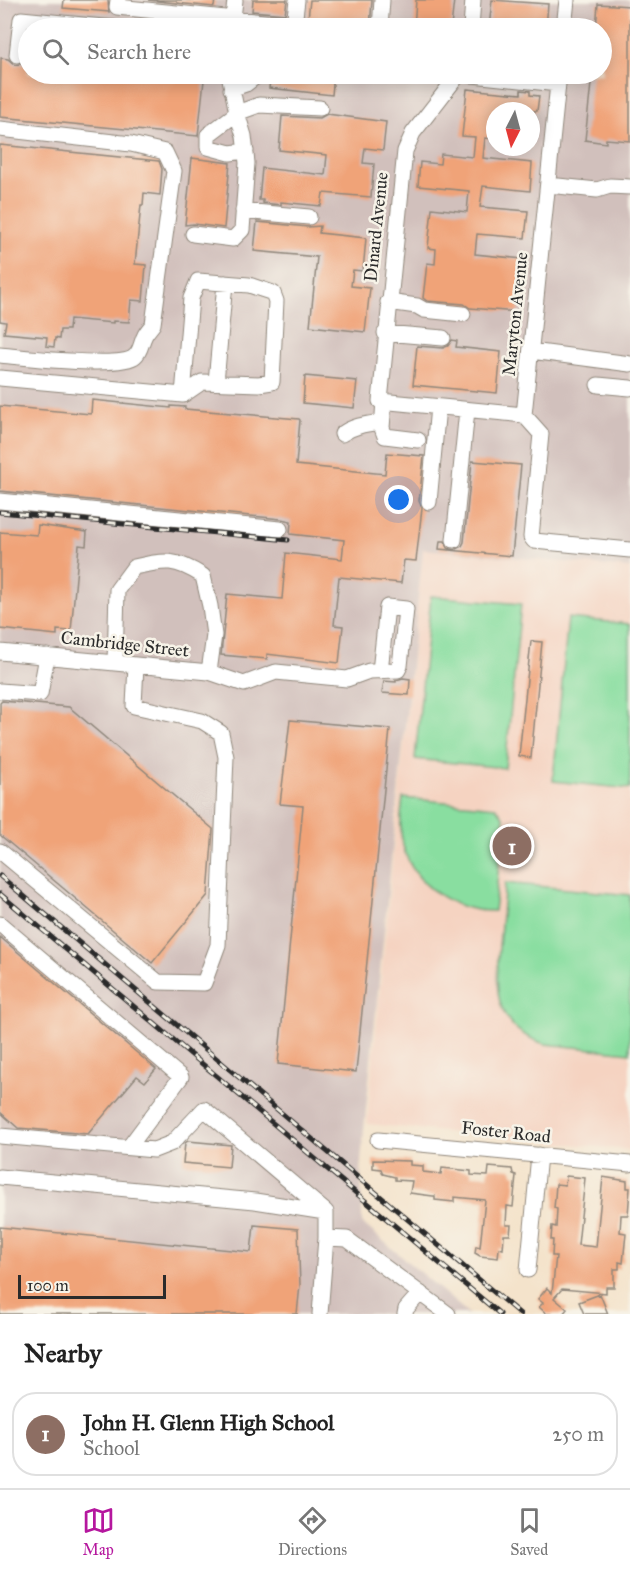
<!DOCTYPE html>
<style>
:root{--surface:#fff;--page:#f2f2f2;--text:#222;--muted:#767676;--line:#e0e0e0;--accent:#b5179e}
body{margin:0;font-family:"IM FELL Great Primer",serif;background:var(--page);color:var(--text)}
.compass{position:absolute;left:486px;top:102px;width:54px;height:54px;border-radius:50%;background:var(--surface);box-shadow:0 3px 15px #0003;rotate:186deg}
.scale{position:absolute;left:18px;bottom:15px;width:148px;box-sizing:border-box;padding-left:6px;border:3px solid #2b2b2b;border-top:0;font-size:16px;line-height:21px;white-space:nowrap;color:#2b2b2b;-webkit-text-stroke:4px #f7f3e8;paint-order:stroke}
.you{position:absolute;left:399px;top:500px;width:21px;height:21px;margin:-15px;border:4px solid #fff;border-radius:50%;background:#1a73e8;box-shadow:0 0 0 9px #1a73e833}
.badge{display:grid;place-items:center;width:39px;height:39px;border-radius:50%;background:var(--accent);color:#fff;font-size:20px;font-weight:700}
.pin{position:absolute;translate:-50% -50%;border:3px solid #fff;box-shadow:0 2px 6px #0006}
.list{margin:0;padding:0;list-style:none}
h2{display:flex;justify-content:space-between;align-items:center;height:78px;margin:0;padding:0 24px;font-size:26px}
h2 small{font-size:20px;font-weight:400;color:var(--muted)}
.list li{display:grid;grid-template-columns:39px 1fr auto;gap:18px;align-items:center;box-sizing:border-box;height:84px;margin:0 12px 12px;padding:0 12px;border:2px solid var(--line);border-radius:24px}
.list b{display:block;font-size:22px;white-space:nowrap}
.list p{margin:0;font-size:20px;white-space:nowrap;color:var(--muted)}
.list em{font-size:20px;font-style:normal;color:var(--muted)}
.icon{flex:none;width:33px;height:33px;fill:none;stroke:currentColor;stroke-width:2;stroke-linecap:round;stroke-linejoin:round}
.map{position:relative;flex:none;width:630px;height:1314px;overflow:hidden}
.search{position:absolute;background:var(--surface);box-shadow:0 3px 15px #0003;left:18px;right:18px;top:18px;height:66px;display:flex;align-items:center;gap:15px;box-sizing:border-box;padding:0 21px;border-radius:33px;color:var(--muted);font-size:22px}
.sheet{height:174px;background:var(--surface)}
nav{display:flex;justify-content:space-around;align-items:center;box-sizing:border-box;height:84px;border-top:2px solid var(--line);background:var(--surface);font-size:16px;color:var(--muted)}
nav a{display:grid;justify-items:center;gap:3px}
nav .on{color:var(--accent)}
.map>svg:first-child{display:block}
.built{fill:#f5d3c1}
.industrial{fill:#d1c0bc;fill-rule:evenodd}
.green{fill:#89dea0;stroke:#5a8466;stroke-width:1.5}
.building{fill:#f0a378}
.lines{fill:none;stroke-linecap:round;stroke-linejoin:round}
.minor-casing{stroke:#90877b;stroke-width:17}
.minor{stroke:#fff;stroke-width:15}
.rail-casing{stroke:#2b2b2b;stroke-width:5}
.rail{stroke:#f7f3e8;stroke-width:3;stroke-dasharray:9;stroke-linecap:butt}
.labels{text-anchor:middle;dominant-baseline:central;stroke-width:5;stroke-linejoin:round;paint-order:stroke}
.street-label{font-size:18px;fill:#2b2b2b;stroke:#f7f3e8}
</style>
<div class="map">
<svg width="630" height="1314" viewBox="0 0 630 1314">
<rect width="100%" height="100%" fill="#f7f3e8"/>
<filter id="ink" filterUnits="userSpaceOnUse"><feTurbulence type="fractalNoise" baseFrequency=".0167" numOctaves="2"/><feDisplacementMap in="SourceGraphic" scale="12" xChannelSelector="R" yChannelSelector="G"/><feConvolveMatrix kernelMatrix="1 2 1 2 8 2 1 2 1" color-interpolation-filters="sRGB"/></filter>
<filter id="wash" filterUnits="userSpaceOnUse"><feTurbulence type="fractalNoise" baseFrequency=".008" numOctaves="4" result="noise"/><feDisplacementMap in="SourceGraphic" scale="24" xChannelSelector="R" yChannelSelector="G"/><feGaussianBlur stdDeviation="1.35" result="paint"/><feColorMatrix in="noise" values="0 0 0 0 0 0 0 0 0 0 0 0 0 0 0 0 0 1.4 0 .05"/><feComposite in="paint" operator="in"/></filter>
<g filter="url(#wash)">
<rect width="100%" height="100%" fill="#f4e3cb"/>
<path class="built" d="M423,548L630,568V1150L367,1124Z"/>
<path class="industrial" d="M0,0H630V568L423,549L364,1129L361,1161L362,1223L469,1314H0ZM28,28H602V74H28ZM495,111H531V147H495Z"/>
<path class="green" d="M431,596L521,604L505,768L415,759Z
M568,618L630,624V789L553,781Z
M403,798L496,807L504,818L494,911C455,912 412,885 403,845C399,829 401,814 403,798Z
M505,883L630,895V1053L545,1044C494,1028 495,993 499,947C501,926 503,904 505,883Z"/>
<g id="blocks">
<path class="building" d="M64,0H108L109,12L63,8Z
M148,0H215L214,7Z
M253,0H287L285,14L252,11Z
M310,0H372L370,28H307Z
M416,0H454L451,27L414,28Z
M492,0L548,4L546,28H489Z
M598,4L630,6V141L606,139V143L585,140L592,74H602V28H596Z
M1,58L8,59L15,65L28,63V74H140L201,77V79L204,80L198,136L0,117Z
M271,74H334L332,95L269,88Z
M376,74H404L403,82L376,79Z
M467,89L521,94V90L530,91V95L539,96L537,111H495V139L485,138L483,158L532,163L530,191L483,186L480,207L528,211L525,238L477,234L475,254L523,259L518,312L470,308L464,304L427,301L423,298L427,263L435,264L436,249L428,248L432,208L467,212L469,191L418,186L420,162L440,164L441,154L473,157L475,137L462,136Z
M327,114L386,122L383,150L365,148L363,163L374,164L371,197L323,193L321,206L281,202V205L263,203V200H259L262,168L325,175L327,155L279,150L282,116L320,118Z
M0,145L159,161L162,169L160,195L144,193L143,205H141L135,264L146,265L143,301L131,300L129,322L113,321V323L70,319L69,330H60L59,339L55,338L54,347L46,346L47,337L4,333L6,322L0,321Z
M192,158L230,163L224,228L194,224L185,225Z
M257,222L308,227L320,226L319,233L366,238L363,271L353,270L351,286L370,288L365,332L310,326L317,257L254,251Z
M452,340L457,341L456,347L501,352L497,393L413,385L417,346L443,348L448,346Z
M305,376L357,381L354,408L303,403Z
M92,400L171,408V406L185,407V409L299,419L300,420L296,465L385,474L387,453L424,456L419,501L422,508L416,561L404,560L401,583L339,577L334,625L343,626L339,663L267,654V659L221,655L227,594L282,599L286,553L342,559L344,540L290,534L291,521L281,519L0,491V406L91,414Z
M472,461L521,465L512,556L439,549L440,541H445L448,548L454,550L462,546L464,542Z
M38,525L87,532L86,546L79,545L71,631L57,630V635L0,629V532L37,535Z
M531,641L542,642L531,758L519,756Z
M403,678L410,679L409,695L382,693L384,681L396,682V680Z
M2,701L69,707L213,829L208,895L152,963L0,835V703Z
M290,720L390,729L356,1072L278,1064L303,806L280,804Z
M0,937L156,1069L145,1082L137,1076L88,1134L18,1128L0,1112Z
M188,1141L231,1145L229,1167L183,1163L185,1143Z
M373,1160L410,1161V1165L423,1166V1172L441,1174L442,1168L471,1171V1175L488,1176L489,1167L512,1169L513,1174L516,1175L513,1207L507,1206L506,1225H511L510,1235H504L503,1249L499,1248L498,1258L480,1256L475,1253L476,1246L480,1247L485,1200L454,1197V1202L435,1200V1196H433L410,1193L412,1181L395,1180V1177L383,1174L381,1169L373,1168Z
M566,1176L585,1178L578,1245L596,1247L603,1177L627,1181V1188H630L628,1215H621L620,1232L626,1233L623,1263L619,1262V1269H614V1287H606V1293L562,1289L554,1298L567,1309L563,1314H547L539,1307L543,1303L538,1299L547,1288L552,1293L556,1256H552L553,1240H551L552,1226L556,1227L557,1209L554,1208L555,1198L556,1184L565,1185Z
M254,1225L298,1229L300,1285L297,1314H0V1227L251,1252Z
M600,1294L608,1314H584L579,1302Z"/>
</g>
</g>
<g filter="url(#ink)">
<use href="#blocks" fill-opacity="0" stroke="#90877b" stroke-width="1.5"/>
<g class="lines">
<defs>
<path id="minor" d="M118,0L117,7L294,25L297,0
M232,28L235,0
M380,28L382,0
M471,28L473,0
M564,28L567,0
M17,55L21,19L114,28
M459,74L413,133L405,151L380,401L524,415L559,74
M463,74L558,84
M231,89L246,84L255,77V74
M0,129L131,144L165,152L174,171L153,324C151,327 147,331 145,335C141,342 141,351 135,356C122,369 23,357 0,355
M246,151L230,153L208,147V135L237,113L259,105L320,108
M548,185L597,190L610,186L630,187
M243,211L309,217
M193,234L233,239L242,230L247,163L244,136L237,113L229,74
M388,302L417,306L424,310L463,314
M385,333L443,338
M531,351L630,364
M0,378L183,395L202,382L259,384L272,382L276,301L273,293L249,285L198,281L191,298L183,395
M216,382L225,283
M598,385L630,388
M384,401L382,428L385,436L418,440
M524,415L541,434L531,537L534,541L630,550
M342,434C354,425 368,424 382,422
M0,501L280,529
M429,502L438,407
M454,540L467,410
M0,652L209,672L244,684L276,672L347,679L369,671L398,670L400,666L406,609L387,607L380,671
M115,663L117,590L134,567C166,560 175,558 203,576L210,606L214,635L209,672
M0,691L40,694L47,656
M0,851L158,982L204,983L218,945L226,757L221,733L202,721L134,706L136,665
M0,924L181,1077L129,1147
M0,1136L154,1150L172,1143L204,1109L326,1212V1238
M378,1140L630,1164
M0,1177L255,1201L325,1212
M528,1270L539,1155
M320,1314L326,1238L347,1239L448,1314
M405,1314L406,1309L420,1293"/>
</defs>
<use href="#minor" class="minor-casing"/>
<use href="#minor" class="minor"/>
<defs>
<path id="rail" d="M0,512L288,540
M0,876L520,1314
M0,894L500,1314"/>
</defs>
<use href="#rail" class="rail-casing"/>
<use href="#rail" class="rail"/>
</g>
</g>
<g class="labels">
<g class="street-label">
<text transform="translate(376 227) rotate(-84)">Dinard Avenue</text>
<text transform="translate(515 314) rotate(-84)">Maryton Avenue</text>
<text transform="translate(125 644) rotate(6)">Cambridge Street</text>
<text transform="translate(506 1132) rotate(6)">Foster Road</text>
</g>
</g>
</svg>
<svg class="compass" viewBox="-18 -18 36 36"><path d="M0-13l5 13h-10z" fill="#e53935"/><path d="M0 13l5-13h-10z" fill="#767676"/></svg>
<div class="scale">100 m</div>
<div class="you"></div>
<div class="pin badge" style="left:512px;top:846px;background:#8d6e63">1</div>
<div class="search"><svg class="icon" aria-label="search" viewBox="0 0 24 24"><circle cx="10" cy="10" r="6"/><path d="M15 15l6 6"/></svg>Search here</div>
</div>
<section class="sheet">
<h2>Nearby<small></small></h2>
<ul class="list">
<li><span class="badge" style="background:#8d6e63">1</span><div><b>John H. Glenn High School</b><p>School</p></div><em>250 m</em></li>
</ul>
</section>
<nav>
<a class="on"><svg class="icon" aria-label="map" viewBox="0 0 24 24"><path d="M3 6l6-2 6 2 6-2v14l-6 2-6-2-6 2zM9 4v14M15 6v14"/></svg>Map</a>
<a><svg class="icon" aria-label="directions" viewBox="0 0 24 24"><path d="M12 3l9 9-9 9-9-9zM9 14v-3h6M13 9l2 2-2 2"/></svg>Directions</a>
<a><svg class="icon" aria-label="saved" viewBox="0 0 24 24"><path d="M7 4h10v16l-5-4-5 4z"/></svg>Saved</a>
</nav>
